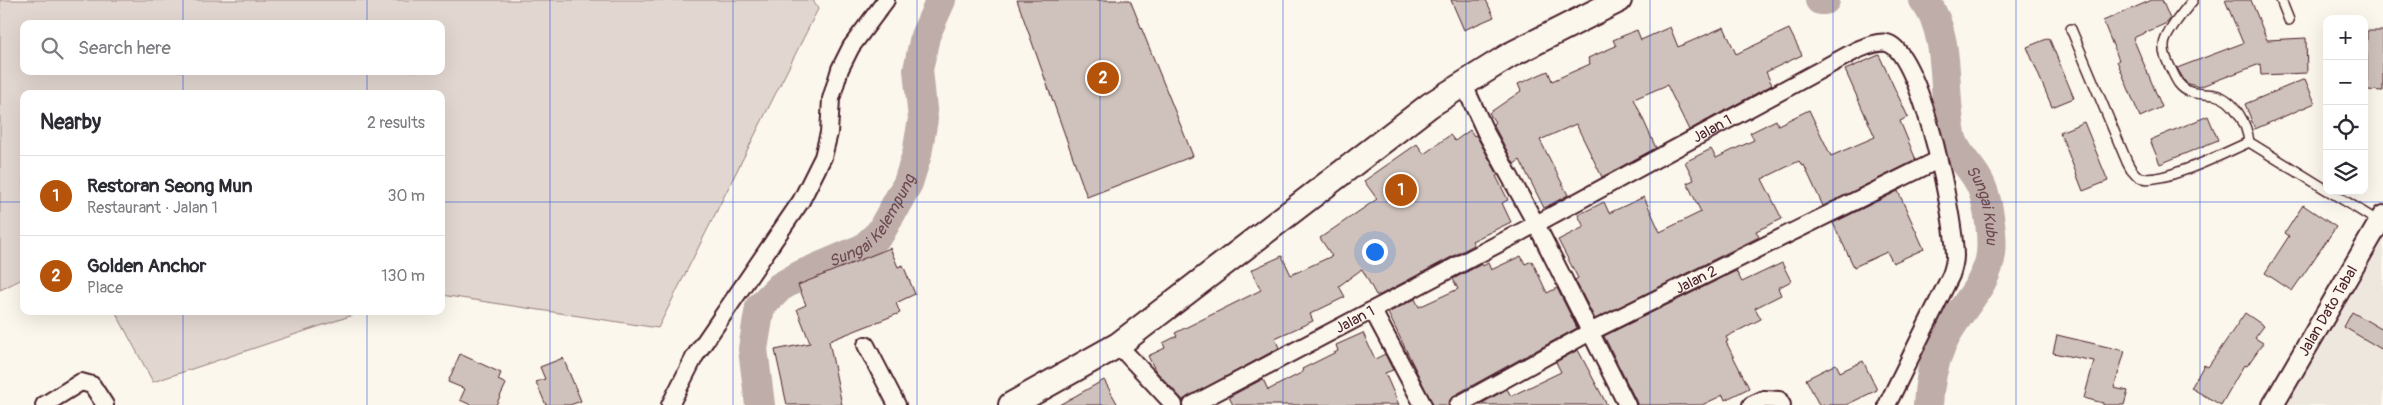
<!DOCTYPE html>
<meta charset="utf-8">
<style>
:root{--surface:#fff;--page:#f7f7f7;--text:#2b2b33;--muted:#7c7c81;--line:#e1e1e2;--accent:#b45309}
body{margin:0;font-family:Pangolin,sans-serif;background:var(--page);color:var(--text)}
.controls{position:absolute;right:15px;top:15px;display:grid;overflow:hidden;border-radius:10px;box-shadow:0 5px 20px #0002}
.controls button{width:45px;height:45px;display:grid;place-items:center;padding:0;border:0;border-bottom:1px solid var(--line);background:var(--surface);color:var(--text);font:25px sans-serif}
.you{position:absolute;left:1374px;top:251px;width:18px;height:18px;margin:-12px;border:4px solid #fff;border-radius:50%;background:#1a73e8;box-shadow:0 0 0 8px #1a73e833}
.badge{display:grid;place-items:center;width:32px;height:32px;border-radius:50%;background:var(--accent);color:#fff;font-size:16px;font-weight:700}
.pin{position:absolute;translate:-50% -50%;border:2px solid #fff;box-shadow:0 1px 5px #0006}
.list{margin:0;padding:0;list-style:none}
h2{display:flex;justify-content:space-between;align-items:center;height:65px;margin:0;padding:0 20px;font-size:21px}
h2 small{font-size:16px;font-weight:400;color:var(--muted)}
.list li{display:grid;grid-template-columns:32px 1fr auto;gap:15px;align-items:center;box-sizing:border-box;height:80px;padding:0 20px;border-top:1px solid var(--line)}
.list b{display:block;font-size:19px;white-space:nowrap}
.list p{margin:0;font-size:16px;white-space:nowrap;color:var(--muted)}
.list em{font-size:16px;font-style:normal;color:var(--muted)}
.icon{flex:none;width:28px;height:28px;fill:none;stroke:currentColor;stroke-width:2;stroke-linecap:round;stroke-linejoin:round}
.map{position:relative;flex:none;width:2383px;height:405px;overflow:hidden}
.search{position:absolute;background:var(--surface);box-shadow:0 5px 20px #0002;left:20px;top:20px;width:425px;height:55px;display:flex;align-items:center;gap:12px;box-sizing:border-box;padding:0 18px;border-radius:10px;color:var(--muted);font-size:19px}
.panel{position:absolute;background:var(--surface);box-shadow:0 5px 20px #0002;left:20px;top:90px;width:425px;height:225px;border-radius:10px}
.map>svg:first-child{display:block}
.built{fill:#eee7de}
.green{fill:#e2d7d0;stroke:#967b7e;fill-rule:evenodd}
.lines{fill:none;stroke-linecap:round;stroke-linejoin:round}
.river{stroke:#bfadaa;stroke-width:30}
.building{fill:#cfc2bc;stroke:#4a1f2b}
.service-casing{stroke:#4a1f2b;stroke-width:12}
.minor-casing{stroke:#4a1f2b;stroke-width:20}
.tertiary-casing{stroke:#4a1f2b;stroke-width:24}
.secondary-casing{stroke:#4a1f2b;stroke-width:28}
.service{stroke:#fbf7ec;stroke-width:9}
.minor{stroke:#fbf7ec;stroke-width:16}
.tertiary{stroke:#fbf7ec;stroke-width:20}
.secondary{stroke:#fbf7ec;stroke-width:24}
.grid{fill:none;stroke:#1d4ed8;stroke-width:1;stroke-opacity:0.55}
.labels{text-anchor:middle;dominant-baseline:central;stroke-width:5;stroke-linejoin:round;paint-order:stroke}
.street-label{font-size:15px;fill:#4a1f2b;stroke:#fbf7ec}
.water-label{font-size:16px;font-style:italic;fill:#6d4a51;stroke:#fbf7ec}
</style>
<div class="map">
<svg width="2383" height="405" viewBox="0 0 2383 405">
<rect width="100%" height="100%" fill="#fbf7ec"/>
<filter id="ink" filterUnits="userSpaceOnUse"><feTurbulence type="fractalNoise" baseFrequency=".02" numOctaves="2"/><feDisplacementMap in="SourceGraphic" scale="10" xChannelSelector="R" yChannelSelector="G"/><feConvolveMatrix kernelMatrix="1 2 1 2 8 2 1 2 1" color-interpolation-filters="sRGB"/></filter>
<g filter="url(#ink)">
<path class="built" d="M2383,238V405H2285Z"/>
<path class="green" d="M0,0H813L818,9L658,328L441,295V94H24V278L0,290ZM24,24H441V71H24Z
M115,311H365L153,382Z"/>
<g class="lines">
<g class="river">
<path d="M1820,0H1825"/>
<path id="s1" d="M1924,0C1953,36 1941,96 1952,139C1957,156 1970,165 1978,180C1988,196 1993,235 1991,254C1987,287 1955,313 1942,343C1933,363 1929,383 1928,405"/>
<path id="s2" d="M760,405L753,349L760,307L780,287L801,275L864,248L880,233L908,183L917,154L923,119L918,70L925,36L941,0"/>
</g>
</g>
<path class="building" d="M1017,0H1130L1193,156L1087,197Z
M1451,0H1486L1494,17L1464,30Z
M2152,0H2162L2170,19L2167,23L2133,38L2162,107L2140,117L2117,61L2119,60L2103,21Z
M2225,0H2251L2267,40L2306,38L2307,73L2261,75L2260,64L2199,87L2186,83L2177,68L2243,43Z
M1670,27L1678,47L1724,27L1736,54L1789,29L1802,55L1766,72L1772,85L1689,130L1667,85L1634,99L1656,148L1602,177L1576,124L1540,140L1568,195L1544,208L1520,160L1514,164L1495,128L1493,124L1495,122L1489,113L1521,91L1518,84L1548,71L1552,81L1590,64L1588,58L1616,46L1613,40L1637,30L1641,40Z
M2367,31H2383V91L2367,90V54H2364V40H2367Z
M2049,38L2074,98L2052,107L2027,47Z
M1879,55L1908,117L1900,121L1916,160L1823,206L1804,165L1802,166L1799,161L1762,179L1782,219L1756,231L1759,237L1595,319L1575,280L1578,278L1558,240L1584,227L1578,215L1604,202L1609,213L1644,197L1660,232L1701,212L1687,183L1694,180L1685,162L1711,149L1716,158L1754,140L1750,133L1776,120L1778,125L1809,110L1831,156L1875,137L1845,70Z
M2305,79L2315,103L2255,129L2245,104Z
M2208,116L2218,140L2160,164L2150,140Z
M2084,122L2108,181L2083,191L2060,132Z
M1470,130L1474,136L1476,135L1498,175L1496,176L1508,200L1502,203L1511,222L1472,241L1474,245L1380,295H1376L1362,269L1339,286L1345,297L1310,314L1313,321L1275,338L1279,348L1183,400L1155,370L1148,356L1165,348L1163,343L1177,336L1175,333L1261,290L1251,270L1282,256L1291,275L1332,256L1320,238L1377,199L1364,181L1417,144L1424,154L1450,135L1455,141Z
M1898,191L1924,249L1893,263L1887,252L1854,267L1833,223Z
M2303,205L2336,227L2292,291L2265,273L2289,236L2285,233Z
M890,248L898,267L903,265L915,294L896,303L900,313L829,341L842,405H787L775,350L810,343L797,309L806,305L798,285Z
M1521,256L1525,264L1532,261L1547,293L1557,288L1577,328L1453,396L1448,405H1433L1388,313L1415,299L1419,307L1458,289L1453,279L1482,264L1483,266L1488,263L1491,270Z
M1782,263L1791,281L1778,288L1781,295L1755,308L1761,319L1726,337L1728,341L1726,342L1749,388L1725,400L1723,395L1702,405H1638L1604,336L1736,271L1742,282Z
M2352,312L2383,330V350L2344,327Z
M2245,313L2264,326L2255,338L2263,343L2247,366L2244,365L2221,405L2191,388L2204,365L2208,367Z
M1363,333L1375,359L1385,354L1393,370L1385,373L1399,405H1233L1229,397L1263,379L1268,390L1303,372L1302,369L1338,351L1336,345Z
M2057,335L2125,351L2114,388L2128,391L2124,405H2103V403L2084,398L2094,361L2053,353Z
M1578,350L1607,405H1479L1507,389L1511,396L1561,372L1556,362Z
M460,354L501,373L498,380L506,384L496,405H471L460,400L465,389L448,382Z
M563,358L581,401L570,405H546L536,382L545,379L540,367Z
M1863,361L1877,390L1846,405H1819L1806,379L1836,364L1840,372Z
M1104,380L1118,405H1059Z"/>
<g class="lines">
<defs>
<path id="service" d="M2193,0C2185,10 2165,33 2164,45C2163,54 2168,63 2172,71C2176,79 2179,87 2188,91C2196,95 2206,93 2215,95C2234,99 2247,124 2249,142L2327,190
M2281,0L2289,20
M2071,29L2127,162C2130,168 2133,174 2139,177C2158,187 2229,151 2249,142
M2329,191L2379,222"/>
<g id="minor">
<path d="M1464,85L1486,133L1536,224L1627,405"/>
<path d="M1373,311L1423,405"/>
<path d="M866,345L897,405"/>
<path d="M1118,345L1174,405"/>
<path d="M44,405L81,382L92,385L105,405"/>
<path d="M670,405L695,356L801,201L823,157L829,133L831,99L840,69L851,47L886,0"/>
<path id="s3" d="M1192,405L1536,224L1857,50C1868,46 1883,38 1893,46C1924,70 1954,216 1955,256C1955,262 1953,269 1951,275L1887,405"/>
<path id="s4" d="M1458,405L1590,332L1938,160"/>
<path d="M1751,405L1764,399L1779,400L1782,405"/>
</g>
<g id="tertiary">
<path id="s5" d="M2273,405L2383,216"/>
</g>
<path id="secondary" d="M1011,405L1118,345L1430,105L1510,55L1619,0"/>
</defs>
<use href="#service" class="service-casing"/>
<use href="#minor" class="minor-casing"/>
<use href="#tertiary" class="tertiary-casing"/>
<use href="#secondary" class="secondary-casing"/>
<use href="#service" class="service"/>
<use href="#minor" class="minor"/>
<use href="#tertiary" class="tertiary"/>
<use href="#secondary" class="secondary"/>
</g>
</g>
<path class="grid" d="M183,0V24M367,0V24M550,0V405M733,0V405M917,0V405M1100,0V405M1283,0V405M1466,0V405M1650,0V405M1833,0V405M2016,0V405M2200,0V405M183,71V94M367,71V94M0,202H24M441,202H2383M183,311V405M367,311V405"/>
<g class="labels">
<g class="street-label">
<text stroke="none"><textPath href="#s3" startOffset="589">Jalan 1</textPath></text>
<text stroke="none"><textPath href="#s4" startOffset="269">Jalan 2</textPath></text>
<text stroke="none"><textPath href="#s5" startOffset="109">Jalan Dato Tabal</textPath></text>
<text stroke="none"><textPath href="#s3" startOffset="184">Jalan 1</textPath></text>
</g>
<g class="water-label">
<text stroke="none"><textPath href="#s1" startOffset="218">Sungai Kubu</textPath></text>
<text stroke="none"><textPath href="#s2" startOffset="245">Sungai Kelempung</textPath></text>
</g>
</g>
</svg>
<div class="controls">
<button>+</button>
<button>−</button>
<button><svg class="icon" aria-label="locate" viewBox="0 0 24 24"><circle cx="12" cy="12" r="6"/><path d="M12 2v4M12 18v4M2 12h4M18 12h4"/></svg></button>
<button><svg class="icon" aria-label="layers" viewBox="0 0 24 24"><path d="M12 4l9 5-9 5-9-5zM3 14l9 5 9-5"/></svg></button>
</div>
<div class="you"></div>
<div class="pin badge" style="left:1401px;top:190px">1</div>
<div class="pin badge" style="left:1103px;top:78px">2</div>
<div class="search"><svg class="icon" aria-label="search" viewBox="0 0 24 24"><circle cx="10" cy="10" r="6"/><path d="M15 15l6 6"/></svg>Search here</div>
<section class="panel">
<h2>Nearby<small>2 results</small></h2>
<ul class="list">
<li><span class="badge">1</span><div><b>Restoran Seong Mun</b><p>Restaurant · Jalan 1</p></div><em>30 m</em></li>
<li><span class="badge">2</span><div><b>Golden Anchor</b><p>Place</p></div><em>130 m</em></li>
</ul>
</section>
</div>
